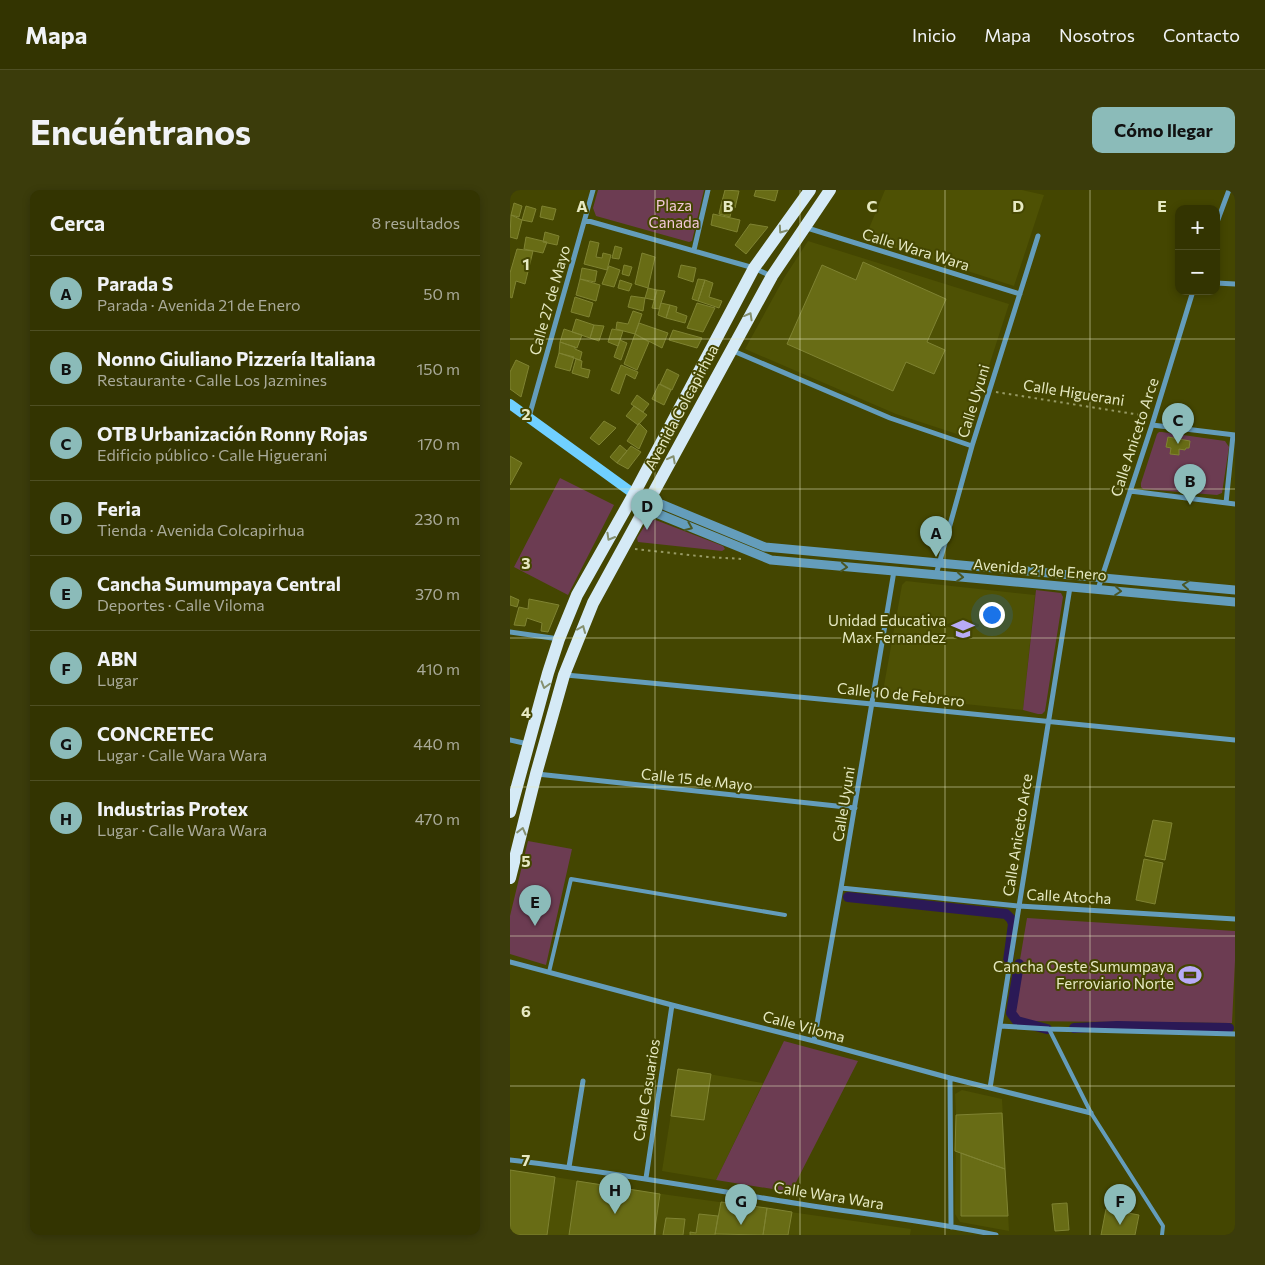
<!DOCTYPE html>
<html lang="es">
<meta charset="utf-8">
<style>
:root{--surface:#333401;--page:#3b3c0b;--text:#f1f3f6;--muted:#a9aa99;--line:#4e4f23;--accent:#8bbbb9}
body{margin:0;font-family:Commissioner,sans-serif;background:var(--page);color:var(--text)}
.controls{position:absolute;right:15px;top:15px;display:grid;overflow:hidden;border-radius:10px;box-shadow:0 2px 8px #0003}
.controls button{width:45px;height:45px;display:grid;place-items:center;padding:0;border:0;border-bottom:1px solid var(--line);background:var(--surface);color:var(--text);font:25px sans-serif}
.you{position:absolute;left:481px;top:424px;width:18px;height:18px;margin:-12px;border:4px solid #fff;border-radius:50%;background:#1a73e8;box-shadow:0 0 0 8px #1a73e833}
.badge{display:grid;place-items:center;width:32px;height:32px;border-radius:50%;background:var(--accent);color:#111;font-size:16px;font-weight:700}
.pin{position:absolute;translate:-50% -41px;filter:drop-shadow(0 1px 2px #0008)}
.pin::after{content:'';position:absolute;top:26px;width:18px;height:15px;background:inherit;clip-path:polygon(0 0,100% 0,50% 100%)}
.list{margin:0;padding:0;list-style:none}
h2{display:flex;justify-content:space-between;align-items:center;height:65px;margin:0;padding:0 20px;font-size:21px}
h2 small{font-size:16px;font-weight:400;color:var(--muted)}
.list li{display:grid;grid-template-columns:32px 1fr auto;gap:15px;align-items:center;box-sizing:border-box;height:75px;padding:0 20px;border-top:1px solid var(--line)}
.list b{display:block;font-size:19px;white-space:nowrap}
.list p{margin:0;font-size:16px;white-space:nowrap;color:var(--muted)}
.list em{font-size:16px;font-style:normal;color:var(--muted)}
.map{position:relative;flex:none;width:725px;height:1045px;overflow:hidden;border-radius:10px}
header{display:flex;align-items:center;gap:30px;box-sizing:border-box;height:70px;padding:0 25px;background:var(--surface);border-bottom:1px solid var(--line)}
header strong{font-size:24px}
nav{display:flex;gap:28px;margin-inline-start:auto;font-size:18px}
.intro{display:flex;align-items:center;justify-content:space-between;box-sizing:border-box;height:120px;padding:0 30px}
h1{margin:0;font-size:35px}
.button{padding:12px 22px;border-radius:10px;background:var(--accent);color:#111;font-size:18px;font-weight:700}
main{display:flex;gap:30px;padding:0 30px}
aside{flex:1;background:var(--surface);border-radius:10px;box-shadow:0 2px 8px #0003}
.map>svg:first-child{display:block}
.built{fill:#4e5104}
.green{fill:#6c3c52}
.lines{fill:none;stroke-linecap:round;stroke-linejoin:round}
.canal{stroke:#2b1956;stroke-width:10}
.building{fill:#686c15;stroke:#7f8332}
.path{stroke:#979a64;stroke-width:2;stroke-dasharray:2.5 4;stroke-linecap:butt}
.service{stroke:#649dbb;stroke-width:4}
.minor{stroke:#649dbb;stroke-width:5}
.tertiary{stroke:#649dbb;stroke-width:9}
.secondary{stroke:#70d0ff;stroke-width:10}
.primary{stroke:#d5eaf6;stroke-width:12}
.oneway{stroke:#85906f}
.oneway2{stroke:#4a5726}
.grid{fill:none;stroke:#e6e9c2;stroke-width:1;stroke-opacity:0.55}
.labels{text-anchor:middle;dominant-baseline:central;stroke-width:4;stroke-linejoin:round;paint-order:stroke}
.park-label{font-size:15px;fill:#f2c7d8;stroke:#444601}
.street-label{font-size:15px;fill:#e6e9c2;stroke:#444601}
.poi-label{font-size:15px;fill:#e6e9c2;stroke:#444601;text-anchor:end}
.grid-label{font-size:16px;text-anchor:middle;font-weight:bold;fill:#e6e9c2;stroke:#444601;stroke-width:4;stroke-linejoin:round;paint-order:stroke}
</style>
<header>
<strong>Mapa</strong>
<nav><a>Inicio</a><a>Mapa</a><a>Nosotros</a><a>Contacto</a></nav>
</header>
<div class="intro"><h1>Encuéntranos</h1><a class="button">Cómo llegar</a></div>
<main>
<aside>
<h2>Cerca<small>8 resultados</small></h2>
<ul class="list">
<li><span class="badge">A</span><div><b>Parada S</b><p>Parada · Avenida 21 de Enero</p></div><em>50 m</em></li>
<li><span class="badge">B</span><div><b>Nonno Giuliano Pizzería Italiana</b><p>Restaurante · Calle Los Jazmines</p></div><em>150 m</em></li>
<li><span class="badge">C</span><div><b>OTB Urbanización Ronny Rojas</b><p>Edificio público · Calle Higuerani</p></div><em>170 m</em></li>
<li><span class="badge">D</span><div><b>Feria</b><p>Tienda · Avenida Colcapirhua</p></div><em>230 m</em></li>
<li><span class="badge">E</span><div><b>Cancha Sumumpaya Central</b><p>Deportes · Calle Viloma</p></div><em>370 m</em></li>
<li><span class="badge">F</span><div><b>ABN</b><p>Lugar</p></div><em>410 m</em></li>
<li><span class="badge">G</span><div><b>CONCRETEC</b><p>Lugar · Calle Wara Wara</p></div><em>440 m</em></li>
<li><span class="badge">H</span><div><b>Industrias Protex</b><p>Lugar · Calle Wara Wara</p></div><em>470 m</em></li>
</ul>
</aside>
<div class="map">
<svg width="725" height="1045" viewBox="0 0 725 1045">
<rect width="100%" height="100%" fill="#444601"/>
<path class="built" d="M375,0H512L534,5L504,96L355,48Z
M298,51L499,114L456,247L386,224L235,159L274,88Z
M396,391L525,405L513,520L377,506L373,501L392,395Z
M168,879L253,893L206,990L152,981Z
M452,900L492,909L499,1041L450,1032L445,1024L446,925L445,904Z
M0,980L159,1005L401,1039L400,1045H0Z"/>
<path class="green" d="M88,0H194L182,51L179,52L86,26L83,18Z
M649,242H652L715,251L719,257L712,303L707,305L633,299L631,297V293L647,244Z
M50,288L104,315L58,405L4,377Z
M143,329L213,356L215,359L212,361L128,352L127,348L137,332Z
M526,400L551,403L553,407L535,521L532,524H528L513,520Z
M18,651L62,659L36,775L0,764V726Z
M517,728L725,741V771L722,833L507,831L501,823Z
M274,851L348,871L281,1002L206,990Z"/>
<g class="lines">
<path class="canal" d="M338,707L496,724L501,729L503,734L498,771
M509,774L501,823L507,831L537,839
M564,838L607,836L719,838"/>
</g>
<path class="building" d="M215,0L229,1L225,18L211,15Z
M246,0H268L265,11L244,6Z
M4,13L12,16L9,27L1,25Z
M211,15L222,18L220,27L209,24Z
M16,16L26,19L22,32L12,30Z
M32,16L46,19L43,30L30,27Z
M203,24L230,30L227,42L201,35Z
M1,25L12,30L7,49L0,47Z
M240,34L258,37L236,64L225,55Z
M35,42L49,46L47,55L33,52Z
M16,47L37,52L33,63L14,59Z
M80,51L89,53L86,67L92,68L93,63L101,65L97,80L74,74Z
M105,56L112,58L109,69L102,68Z
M7,59L23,61L15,94L6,91L2,108L0,107V83Z
M132,63L145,67L138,98L125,94Z
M353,72L436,109L417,152L435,160L424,184L396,172L383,201L277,154L312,75L346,90Z
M114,75L122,77L119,86L112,84Z
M171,75L186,78L183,92L168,87Z
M99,76L110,80L104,97L92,94Z
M72,78L87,81L85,92L70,89Z
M70,89L90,95L86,111L66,105Z
M188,89L195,90L188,111L182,109Z
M110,90L122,94L119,101L108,98Z
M195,90L203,93L199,107L212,111L209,118L188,111Z
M138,98L147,100L144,110L135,108Z
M147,100L155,101L149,119L142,118Z
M121,106L135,108L133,121L118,117Z
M65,107L83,113L79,127L61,122Z
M151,113L160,115L156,128L148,125Z
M187,113L205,118L193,142L177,138Z
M160,115L167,117L166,122L177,126L175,133L156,128Z
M123,121L132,124L125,144L106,139L107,132L118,134Z
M66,129L84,135L80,148L62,142Z
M129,133L158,143L152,158L125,144Z
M84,135L94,136L89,151L80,148Z
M54,139L72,145L67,158L50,152Z
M102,139L113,141L108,156L98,152Z
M163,140L192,148L187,158L159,150Z
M125,144L139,152L127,180L114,174Z
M110,150L117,153L111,170L104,167Z
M50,152L65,157V159L72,162L70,170L49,163Z
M49,163L64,167L60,181L45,177Z
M66,169L72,171L71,178L80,180L78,188L62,183Z
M6,170L19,176L11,207L0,199V182Z
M111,175L128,182L125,189L116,184L109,204L101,200Z
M157,179L169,185L162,200L150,194Z
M149,194L161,200L154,215L142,209Z
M127,205L139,214L133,222L121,214Z
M124,216L137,225L128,235L116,226Z
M94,231L106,238L89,255L80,248Z
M129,233L137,241L129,259L117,251Z
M658,247L680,251L679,258H676L675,260L669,259V265L660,264L661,258L656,257Z
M110,255L117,261L107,273L100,267Z
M121,256L131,262L118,279L107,273Z
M0,266L12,273L0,295Z
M0,406L9,410L7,417L0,415Z
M19,409L49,415L38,442L31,441L32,433L17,428L15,436L4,435L9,417L18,419Z
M643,630L662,633L655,670L635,666Z
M634,669L653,673L645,714L626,710Z
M168,879L201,884L194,930L161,926Z
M492,923L495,979L445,961L446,925Z
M451,963L495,979L498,1026H451Z
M0,980L45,987L37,1045H0Z
M67,991L150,1004L144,1045H59Z
M211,1012L257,1018L253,1045L205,1044Z
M557,1013L559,1040L545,1041L542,1014Z
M257,1018L282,1022L278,1045H253Z
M596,1019L629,1025L625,1045H591Z
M189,1024L208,1026L205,1045H180V1042L186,1043Z
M156,1028L175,1029L173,1045H153Z"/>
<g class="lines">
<path class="path" d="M486,202L637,226
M125,359L198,367L233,369"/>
<path class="service" d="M39,782L61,689L275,725
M539,839L581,923L653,1036L652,1045"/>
<path class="minor" d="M75,30L244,78L261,86
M706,35L719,0
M294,37L510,104
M184,60L198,0
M706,93L725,94
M221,160L380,228L462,256
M19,227L83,0
M642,235L725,245
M620,301L725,314
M716,313L723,245
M426,385L462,256L528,46
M588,399L642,235L683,101
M0,442L49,449
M56,485L362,514L725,550
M0,550L18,554
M27,584L345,618
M331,698L509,716L725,729
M0,772L162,815L304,851L440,888L581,923
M490,836L539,839L725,844
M304,851L331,698L384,381
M440,888L441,1037
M480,898L560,397
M0,970C95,981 189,998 284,1013C351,1024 419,1031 486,1045
M59,977L73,891
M136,988L162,815"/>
<path class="tertiary" d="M139,312L146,323L261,370L384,381L725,412
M139,312L151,314L255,357L725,400"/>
<path class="secondary" d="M0,214L124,304L139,312"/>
<path class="primary" d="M0,622L38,483L49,449L67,405L124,304L244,78L300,0
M0,688L26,584L54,485L83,413L262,86L320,0"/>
</g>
<defs><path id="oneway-chevron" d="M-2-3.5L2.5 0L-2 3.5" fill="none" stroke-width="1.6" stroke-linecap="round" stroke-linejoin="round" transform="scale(1.25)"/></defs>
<g class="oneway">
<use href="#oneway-chevron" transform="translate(272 40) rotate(125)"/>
<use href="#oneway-chevron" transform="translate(239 126) rotate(-61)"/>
<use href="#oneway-chevron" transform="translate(162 269) rotate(-62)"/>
<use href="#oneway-chevron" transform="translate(100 347) rotate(120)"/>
<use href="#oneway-chevron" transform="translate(72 439) rotate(-67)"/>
<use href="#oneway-chevron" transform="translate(35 495) rotate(106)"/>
<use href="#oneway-chevron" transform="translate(12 641) rotate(-76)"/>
</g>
<g class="oneway2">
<use href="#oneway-chevron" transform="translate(179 337) rotate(23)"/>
<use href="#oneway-chevron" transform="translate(334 377) rotate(5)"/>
<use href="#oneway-chevron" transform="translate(450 387) rotate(5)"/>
<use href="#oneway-chevron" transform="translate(676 395) rotate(-175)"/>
<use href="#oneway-chevron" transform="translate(608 401) rotate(5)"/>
</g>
<path class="grid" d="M145,0V1045M290,0V1045M435,0V1045M580,0V1045M0,149H725M0,299H725M0,448H725M0,597H725M0,746H725M0,896H725"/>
<defs>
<symbol id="school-bare" viewBox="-9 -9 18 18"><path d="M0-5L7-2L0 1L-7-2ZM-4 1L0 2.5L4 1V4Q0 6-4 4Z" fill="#b8abf7" stroke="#444601" stroke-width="2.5" paint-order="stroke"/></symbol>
<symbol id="stadium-bare" viewBox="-9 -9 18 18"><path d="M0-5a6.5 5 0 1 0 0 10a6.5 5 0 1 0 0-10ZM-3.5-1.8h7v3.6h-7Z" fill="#b8abf7" stroke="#444601" stroke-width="2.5" paint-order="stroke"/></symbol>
</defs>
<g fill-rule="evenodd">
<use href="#school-bare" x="437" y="423" width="32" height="32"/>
<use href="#stadium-bare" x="664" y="769" width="32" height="32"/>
</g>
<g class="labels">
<g class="park-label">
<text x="164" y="15">Plaza<tspan x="164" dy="17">Canada</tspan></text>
</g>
<g class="street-label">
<text transform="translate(406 59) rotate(17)">Calle Wara Wara</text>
<text transform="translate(39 110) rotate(-74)">Calle 27 de Mayo</text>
<text transform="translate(564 202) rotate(9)">Calle Higuerani</text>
<text transform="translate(463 211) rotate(-73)">Calle Uyuni</text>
<text transform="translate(171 217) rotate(-62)">Avenida Colcapirhua</text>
<text transform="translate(624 247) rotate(-72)">Calle Aniceto Arce</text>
<text transform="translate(530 379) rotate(5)">Avenida 21 de Enero</text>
<text transform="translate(391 504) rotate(6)">Calle 10 de Febrero</text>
<text transform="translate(187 589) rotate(6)">Calle 15 de Mayo</text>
<text transform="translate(333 614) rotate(-81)">Calle Uyuni</text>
<text transform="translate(507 645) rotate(-81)">Calle Aniceto Arce</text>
<text transform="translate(559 706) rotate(3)">Calle Atocha</text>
<text transform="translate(294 836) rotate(15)">Calle Viloma</text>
<text transform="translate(136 900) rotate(-81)">Calle Casuarios</text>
<text transform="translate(319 1005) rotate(9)">Calle Wara Wara</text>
</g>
<g class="poi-label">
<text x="436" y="430">Unidad Educativa<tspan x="436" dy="17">Max Fernandez</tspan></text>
<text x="664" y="776">Cancha Oeste Sumumpaya<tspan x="664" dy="17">Ferroviario Norte</tspan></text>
</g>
</g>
<g class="grid-label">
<text x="72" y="22">A</text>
<text x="218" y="22">B</text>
<text x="362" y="22">C</text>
<text x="508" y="22">D</text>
<text x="652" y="22">E</text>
<text x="16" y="80">1</text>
<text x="16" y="230">2</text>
<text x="16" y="379">3</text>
<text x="16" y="528">4</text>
<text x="16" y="677">5</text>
<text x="16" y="827">6</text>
<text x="16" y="976">7</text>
</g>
</svg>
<div class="controls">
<button>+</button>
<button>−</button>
</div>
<div class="you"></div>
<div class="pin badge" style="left:426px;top:367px">A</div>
<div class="pin badge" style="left:680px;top:315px">B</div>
<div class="pin badge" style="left:668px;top:254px">C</div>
<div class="pin badge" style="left:137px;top:340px">D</div>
<div class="pin badge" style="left:25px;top:736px">E</div>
<div class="pin badge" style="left:610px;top:1035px">F</div>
<div class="pin badge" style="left:231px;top:1035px">G</div>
<div class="pin badge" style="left:105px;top:1024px">H</div>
</div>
</main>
